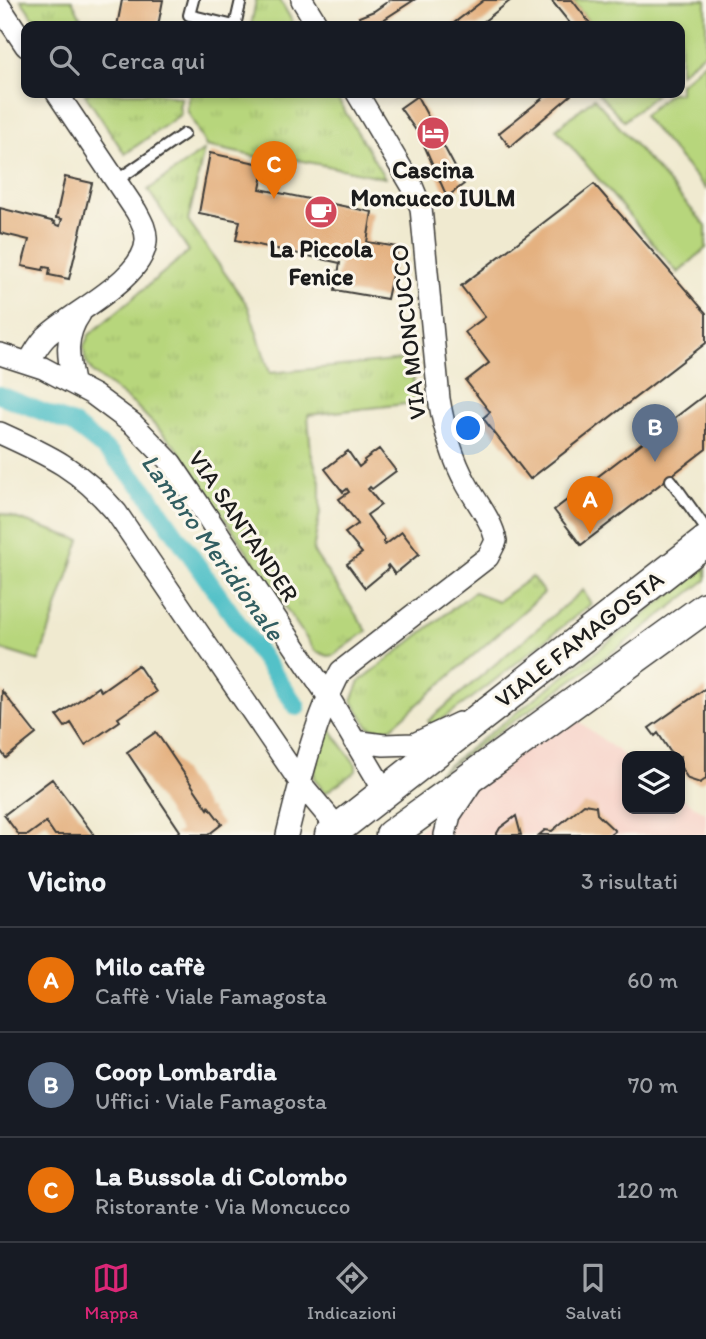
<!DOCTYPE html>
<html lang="it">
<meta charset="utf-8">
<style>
:root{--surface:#171b24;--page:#242831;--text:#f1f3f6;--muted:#9ea1a6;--line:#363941;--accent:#db2777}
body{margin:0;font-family:Itim,sans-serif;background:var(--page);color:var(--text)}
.controls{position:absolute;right:21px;bottom:21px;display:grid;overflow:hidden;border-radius:14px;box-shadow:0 4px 10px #0003}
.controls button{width:63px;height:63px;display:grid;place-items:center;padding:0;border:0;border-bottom:2px solid var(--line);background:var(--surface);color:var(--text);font:35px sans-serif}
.you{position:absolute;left:469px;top:429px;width:24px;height:24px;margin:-18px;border:5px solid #fff;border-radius:50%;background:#1a73e8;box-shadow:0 0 0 10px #1a73e833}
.badge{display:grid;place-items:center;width:46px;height:46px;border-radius:50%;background:var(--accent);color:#fff;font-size:23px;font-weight:700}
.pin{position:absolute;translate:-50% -58px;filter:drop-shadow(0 2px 4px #0008)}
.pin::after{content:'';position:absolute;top:37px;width:24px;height:21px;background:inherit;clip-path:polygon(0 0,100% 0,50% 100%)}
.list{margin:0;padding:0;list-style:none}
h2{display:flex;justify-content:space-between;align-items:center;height:91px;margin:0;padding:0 28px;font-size:30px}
h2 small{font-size:23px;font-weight:400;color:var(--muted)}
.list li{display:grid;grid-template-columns:46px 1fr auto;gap:21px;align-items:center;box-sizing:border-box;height:105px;padding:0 28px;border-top:2px solid var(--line)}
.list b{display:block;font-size:26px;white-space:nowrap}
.list p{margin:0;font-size:23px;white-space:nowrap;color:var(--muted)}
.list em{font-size:23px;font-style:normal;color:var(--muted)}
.icon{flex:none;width:38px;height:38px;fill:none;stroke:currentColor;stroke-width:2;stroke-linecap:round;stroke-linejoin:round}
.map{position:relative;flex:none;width:706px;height:835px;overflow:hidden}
.search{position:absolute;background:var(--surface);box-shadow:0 4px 10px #0003;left:21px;right:21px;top:21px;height:77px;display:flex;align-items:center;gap:18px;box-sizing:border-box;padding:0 24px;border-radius:14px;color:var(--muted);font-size:26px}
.sheet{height:406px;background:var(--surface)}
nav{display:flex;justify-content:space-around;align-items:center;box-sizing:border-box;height:98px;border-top:2px solid var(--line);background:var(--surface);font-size:19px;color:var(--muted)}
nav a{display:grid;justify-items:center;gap:4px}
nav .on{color:var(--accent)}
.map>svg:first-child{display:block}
.built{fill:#f7d1c7}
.grass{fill:url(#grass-tufts);stroke:#6a794c;stroke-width:2}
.park{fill:#b7d67c;stroke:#6a794c;stroke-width:2}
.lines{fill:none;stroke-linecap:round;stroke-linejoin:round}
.canal{stroke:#53c1c8;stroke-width:18}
.building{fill:#e4b180}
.lane-casing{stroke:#3c3b37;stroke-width:14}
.street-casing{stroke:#3c3b37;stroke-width:24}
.secondary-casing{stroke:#3c3b37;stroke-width:33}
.lane{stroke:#fff;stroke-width:10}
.street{stroke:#fff;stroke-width:21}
.secondary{stroke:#fff;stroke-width:30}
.labels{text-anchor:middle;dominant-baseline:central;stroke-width:6;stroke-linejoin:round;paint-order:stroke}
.poi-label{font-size:24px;font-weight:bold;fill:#1c1c1c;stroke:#fbf7ec}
.street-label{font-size:24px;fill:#1c1c1c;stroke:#fbf7ec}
.water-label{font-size:26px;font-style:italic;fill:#325e61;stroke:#fbf7ec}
</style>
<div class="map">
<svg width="706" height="835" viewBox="0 0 706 835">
<defs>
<pattern id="grass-tufts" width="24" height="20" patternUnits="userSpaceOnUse" patternTransform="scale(1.75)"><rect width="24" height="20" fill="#b7d67c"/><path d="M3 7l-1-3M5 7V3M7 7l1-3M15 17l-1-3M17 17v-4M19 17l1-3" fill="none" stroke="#9db76b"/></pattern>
</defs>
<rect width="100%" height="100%" fill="#fbf7ec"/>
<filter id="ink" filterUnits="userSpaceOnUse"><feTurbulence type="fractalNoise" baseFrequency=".0143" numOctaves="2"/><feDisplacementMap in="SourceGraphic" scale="14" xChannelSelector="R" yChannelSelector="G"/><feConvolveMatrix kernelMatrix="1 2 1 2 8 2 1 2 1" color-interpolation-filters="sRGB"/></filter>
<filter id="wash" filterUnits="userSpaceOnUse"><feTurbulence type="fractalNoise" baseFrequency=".00686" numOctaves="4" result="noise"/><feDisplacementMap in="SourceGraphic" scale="28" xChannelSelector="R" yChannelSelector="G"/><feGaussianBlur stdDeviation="1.57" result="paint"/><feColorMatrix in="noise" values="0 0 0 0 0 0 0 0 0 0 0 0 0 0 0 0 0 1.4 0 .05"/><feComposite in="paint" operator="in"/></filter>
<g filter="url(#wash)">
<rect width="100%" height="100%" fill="#f0ead0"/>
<path class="built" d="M564,710L627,758V809H680V797L706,813V835H413Z"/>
<path class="grass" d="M21,0H72L85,26H39Z
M256,0H280L295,26H251Z
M84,93H157L181,98L179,107L181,114L125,154Z
M190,93H334L385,178L269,154L268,159L206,146L187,110Z
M204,150L188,221L248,306L270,373L413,359L414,403L308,415L311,453L320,481V512L313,551L367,631L334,655L328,656L315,651L177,448L136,406L93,373L85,360L84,346L89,335L189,251L148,190Z
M706,567V580L621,646L421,786Z
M532,577L544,593L392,727L382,730L369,727L352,701L360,681L474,592L498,601Z
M583,590L591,604L476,695L432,726L428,721Z
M328,726L356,765V771L325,793L314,778L316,760Z"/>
<path class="park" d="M572,0H706V51L680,73V26H592Z
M706,61V189L643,116L669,93H680V84Z
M598,93H657L624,121Z
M594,98L706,226V248L678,273L556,129Z
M0,513L80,540L39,661L0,649Z"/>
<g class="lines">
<path class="canal" d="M0,395L73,424L111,454L144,489L297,707"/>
</g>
<g id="blocks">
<path class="building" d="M122,0H163L158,26H117Z
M390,0H414L380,22L381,26H363L359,17L374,11Z
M484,0H511L478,26H450Z
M551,0H572L592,26H572Z
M549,93H569L571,95L510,147L499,133Z
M417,96L464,184L447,197L420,136L400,108Z
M210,153L265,165L260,189L372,212L367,242L398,247L387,299L335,290L340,263L236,240L240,221L199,213Z
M65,177L92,183L69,279L49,275L50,268L44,267L43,270L22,266L29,240L0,233V208L55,222L54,224L60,226L62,219L56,218Z
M594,184L706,313V343L530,479L483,418L490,412L466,381L489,363L465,332L485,317L461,286Z
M706,394V449L581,545L554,510Z
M379,449L396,471L372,489L370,487L368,489L381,505L367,515L385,540L383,542L385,545L402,532L419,554L395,574L388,565L387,566L388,569L365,588L347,564L362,553L345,533L358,524L339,499L349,492L347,489L343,492L325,469L348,451L359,467L365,462L364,460Z
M138,665L156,692L118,718L120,721L85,745L71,723L65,727L57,716L98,687L101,691Z
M706,688V779L700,783L688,779L680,766V756H673L658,733L655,736L649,728Z
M2,691L36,734L6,758L0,750Z
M156,732L208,809L209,807L222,824L208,835H174L180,831L127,752Z
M52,779L94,835H55L46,822L28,835H19L4,815Z
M584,804L596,806L597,814L615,831L610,835H539L545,830L552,831Z
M516,816L521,835H496L500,828Z"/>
</g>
</g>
<g filter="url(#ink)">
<use href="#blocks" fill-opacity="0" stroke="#3c3b37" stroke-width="2"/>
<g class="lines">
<defs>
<path id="lane" d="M193,0L189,15L234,26
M235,26L241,0
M116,181L184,134
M671,480L706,529"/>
<path id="street" d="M302,0L318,26
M0,7L26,46
M0,354L43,368L94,395L133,424L171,463L328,696L385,792
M28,363C34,354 39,343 47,336C72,312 144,279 146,241C147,230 141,220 136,211L57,93
M73,382C68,357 64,337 80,314
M0,433C51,456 79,469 116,512L302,785L338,828
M354,741L384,745L414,744L459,723
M287,835C300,782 315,719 341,671L488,557L496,541C492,520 476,502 466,483C451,456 444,428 439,399L421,208L412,186L357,93
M445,835L450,815L470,785"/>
<path id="secondary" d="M330,835L706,541
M391,835L706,607"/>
</defs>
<use href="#lane" class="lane-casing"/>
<use href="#street" class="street-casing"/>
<use href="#secondary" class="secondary-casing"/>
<use href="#lane" class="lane"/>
<use href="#street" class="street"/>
<use href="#secondary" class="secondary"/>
</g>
</g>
<defs>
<symbol id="hotel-disc" viewBox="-11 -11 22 22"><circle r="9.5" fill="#d1495b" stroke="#fbf7ec"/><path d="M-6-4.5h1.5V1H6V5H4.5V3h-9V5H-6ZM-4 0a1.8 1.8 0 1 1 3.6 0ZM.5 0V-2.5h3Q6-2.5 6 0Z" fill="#fff"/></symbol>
<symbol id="cafe-disc" viewBox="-11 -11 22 22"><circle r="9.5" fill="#d1495b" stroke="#fbf7ec"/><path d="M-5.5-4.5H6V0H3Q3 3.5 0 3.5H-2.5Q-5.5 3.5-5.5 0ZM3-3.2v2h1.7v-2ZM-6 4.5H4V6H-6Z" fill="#fff"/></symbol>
</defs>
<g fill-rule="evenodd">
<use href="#hotel-disc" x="414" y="114" width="38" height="38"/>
<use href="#cafe-disc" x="302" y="193" width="38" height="38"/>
</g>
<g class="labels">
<g class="poi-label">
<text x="433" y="169">Cascina<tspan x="433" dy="28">Moncucco IULM</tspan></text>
<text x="321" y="248">La Piccola<tspan x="321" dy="28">Fenice</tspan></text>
</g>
<g class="street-label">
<text transform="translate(408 332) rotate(-96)">VIA MONCUCCO</text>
<text transform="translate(244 526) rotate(56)">VIA SANTANDER</text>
<text transform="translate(579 639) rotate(-38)">VIALE FAMAGOSTA</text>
</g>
<g class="water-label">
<text transform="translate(213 547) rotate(54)">Lambro Meridionale</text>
</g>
</g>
</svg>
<div class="controls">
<button><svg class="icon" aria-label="layers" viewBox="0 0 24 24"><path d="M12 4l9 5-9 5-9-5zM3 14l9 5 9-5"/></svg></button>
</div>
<div class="you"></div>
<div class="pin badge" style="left:590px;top:534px;background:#e8710a">A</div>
<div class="pin badge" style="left:655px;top:462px;background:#5c6f8a">B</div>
<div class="pin badge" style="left:274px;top:199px;background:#e8710a">C</div>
<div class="search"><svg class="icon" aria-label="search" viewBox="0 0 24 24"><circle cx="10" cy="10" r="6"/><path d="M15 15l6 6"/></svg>Cerca qui</div>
</div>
<section class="sheet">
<h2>Vicino<small>3 risultati</small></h2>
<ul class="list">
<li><span class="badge" style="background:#e8710a">A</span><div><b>Milo caffè</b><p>Caffè · Viale Famagosta</p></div><em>60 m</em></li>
<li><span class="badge" style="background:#5c6f8a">B</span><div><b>Coop Lombardia</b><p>Uffici · Viale Famagosta</p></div><em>70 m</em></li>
<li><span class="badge" style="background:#e8710a">C</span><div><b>La Bussola di Colombo</b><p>Ristorante · Via Moncucco</p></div><em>120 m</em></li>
</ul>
</section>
<nav>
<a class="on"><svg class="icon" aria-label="map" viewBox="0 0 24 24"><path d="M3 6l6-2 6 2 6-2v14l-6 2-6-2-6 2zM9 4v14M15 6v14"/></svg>Mappa</a>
<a><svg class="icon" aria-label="directions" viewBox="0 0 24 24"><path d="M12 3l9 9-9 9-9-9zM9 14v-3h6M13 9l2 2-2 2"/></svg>Indicazioni</a>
<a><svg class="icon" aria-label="saved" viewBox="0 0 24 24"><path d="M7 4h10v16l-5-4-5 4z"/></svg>Salvati</a>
</nav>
